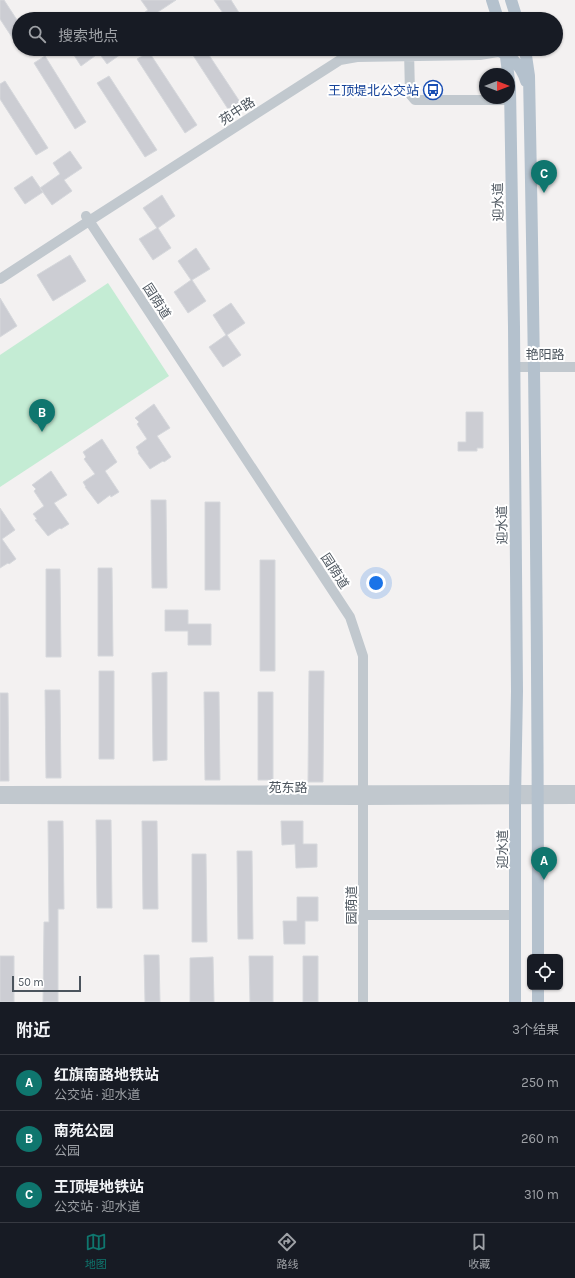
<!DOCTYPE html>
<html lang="zh">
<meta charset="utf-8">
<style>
:root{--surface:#171b24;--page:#242831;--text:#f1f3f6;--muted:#9ea1a6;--line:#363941;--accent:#0f766e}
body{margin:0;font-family:Karla,"Noto Sans SC",sans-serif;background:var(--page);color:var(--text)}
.controls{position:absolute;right:12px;bottom:12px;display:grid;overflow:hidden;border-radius:6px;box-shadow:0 1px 3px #0004}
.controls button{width:36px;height:36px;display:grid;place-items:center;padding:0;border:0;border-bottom:1px solid var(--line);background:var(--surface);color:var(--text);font:20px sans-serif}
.compass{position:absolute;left:479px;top:68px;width:36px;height:36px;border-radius:50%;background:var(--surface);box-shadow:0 1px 3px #0004;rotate:90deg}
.scale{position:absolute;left:12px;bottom:10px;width:69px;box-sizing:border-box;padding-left:4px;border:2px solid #4b545d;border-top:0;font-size:11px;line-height:14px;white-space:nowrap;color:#4b545d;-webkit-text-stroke:3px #fff;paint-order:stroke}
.you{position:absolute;left:376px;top:583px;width:14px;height:14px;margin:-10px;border:3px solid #fff;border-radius:50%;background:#1a73e8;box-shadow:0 0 0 6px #1a73e833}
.badge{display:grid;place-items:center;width:26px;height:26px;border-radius:50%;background:var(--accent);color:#fff;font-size:13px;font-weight:700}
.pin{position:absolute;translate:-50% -33px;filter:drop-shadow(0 1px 2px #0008)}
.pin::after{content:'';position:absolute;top:21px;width:14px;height:12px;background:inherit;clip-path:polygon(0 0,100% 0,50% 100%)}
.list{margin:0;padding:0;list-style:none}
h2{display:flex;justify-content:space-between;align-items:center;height:52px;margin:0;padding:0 16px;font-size:17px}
h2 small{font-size:13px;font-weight:400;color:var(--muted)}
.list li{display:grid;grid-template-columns:26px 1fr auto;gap:12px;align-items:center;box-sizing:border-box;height:56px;padding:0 16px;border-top:1px solid var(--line)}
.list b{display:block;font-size:15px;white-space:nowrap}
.list p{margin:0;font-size:13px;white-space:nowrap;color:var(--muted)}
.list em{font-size:13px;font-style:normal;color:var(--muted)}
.icon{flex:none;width:22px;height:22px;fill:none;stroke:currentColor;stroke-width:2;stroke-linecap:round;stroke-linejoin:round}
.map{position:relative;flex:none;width:575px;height:1002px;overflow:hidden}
.search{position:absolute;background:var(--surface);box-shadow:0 1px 3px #0004;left:12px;right:12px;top:12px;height:44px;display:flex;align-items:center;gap:10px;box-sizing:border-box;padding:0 14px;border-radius:22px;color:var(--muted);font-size:15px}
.sheet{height:220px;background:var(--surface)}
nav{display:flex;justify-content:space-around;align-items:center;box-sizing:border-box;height:56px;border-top:1px solid var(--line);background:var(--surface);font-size:11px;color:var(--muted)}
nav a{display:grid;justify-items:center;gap:2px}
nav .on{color:var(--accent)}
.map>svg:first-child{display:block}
.green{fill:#c4ecd4}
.building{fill:#cccdd3;stroke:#d6d8dc}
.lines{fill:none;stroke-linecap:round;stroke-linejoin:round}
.minor{stroke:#c1c8ce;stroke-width:10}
.major{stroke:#b4c1cd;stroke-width:12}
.labels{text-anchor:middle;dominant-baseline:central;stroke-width:4;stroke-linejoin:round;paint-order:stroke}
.transit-label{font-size:13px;fill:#164399;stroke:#fff;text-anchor:end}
.street-label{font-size:13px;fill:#4b545d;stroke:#fff}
</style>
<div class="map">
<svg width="575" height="1002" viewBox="0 0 575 1002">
<rect width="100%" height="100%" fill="#f3f1f1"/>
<path class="green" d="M108,283L169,376L0,487V355Z"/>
<path class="building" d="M0,0H4L19,23V48L0,19Z
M141,0H176L152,16L154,19H135L148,10Z
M214,0H231L243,19H227Z
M70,49H128L107,64L99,53L81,66Z
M189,49H205L240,102L228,109Z
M149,52L197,125L185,133L137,59Z
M45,56L86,122L75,129L34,63Z
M109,76L157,150L145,157L97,83Z
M5,81L48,148L36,155L0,99V84Z
M70,151L82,168L64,180L72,191L52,205L40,188L60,174L53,163Z
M32,176L43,192L25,204L14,188Z
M162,195L175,216L158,228L171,248L153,260L139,239L157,228L143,208Z
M196,248L210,269L192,280L206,301L188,313L174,292L191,280L178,261Z
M70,255L86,281L53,301L37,275Z
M0,298L17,326L0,337Z
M231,303L245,323L227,335L241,355L223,367L209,347L226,335L213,315Z
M154,404L170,428L157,436L171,457L164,462L163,461L150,469L138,453L139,452L136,447L147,439L137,424L139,422L135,418Z
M466,412H483V448H477V451H458V442H466Z
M102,439L117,462L105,471L119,492L111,497L110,495L98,504L85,487H86L83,482L95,474L84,459L86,457L83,452Z
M51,471L67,495L54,503L69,524L61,529L60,528L48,536L35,520L37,519L33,514L44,506L34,491L36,489L32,485Z
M151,500H166L167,588H152Z
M205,502H220V590H205Z
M0,508L15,530L2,539L16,559L9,564L8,563L0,568Z
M260,560H275V671H260Z
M98,568H112L113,656H98Z
M46,569H60L61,657H46Z
M165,610H188V624H211V645H188V631H165Z
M99,671H114V759H99Z
M309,671H324L323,782H308Z
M167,672V760L153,761L152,673Z
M45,690H60L61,778H46Z
M204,692H219L220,780H205Z
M258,692H273V780H258Z
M0,693H8L9,781H0Z
M96,820H111L112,908H97Z
M48,821H63L64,909H58V1002H43L44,922H49Z
M142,821H157L158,909H143Z
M281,821H303V844H317V867L296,868L295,844L282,845Z
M237,851H252L253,939H238Z
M192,854H206L207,942H192Z
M297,897H318V921H305V944H284L283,921H297Z
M144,955H159L160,1002H145Z
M0,956H14V1002H0Z
M249,956H273V1002H250Z
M303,956H318V1002H303Z
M213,957L214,1002H190V958Z"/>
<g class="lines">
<path class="minor" d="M409,50L410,94L415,100H511
M86,216L350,617L363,656V1002
M0,279L89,221L340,60L357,57L480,55L515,49
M514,367H575
M0,791L575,790
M0,799L363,800L575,799
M364,915H516"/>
<path class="major" d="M492,0L498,19
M511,0L517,19
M493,49C508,52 522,66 526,81
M505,49L510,88L514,327L517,691L515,800V1002
M525,49L529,76C535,369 538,663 538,957
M538,987V1002"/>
</g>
<defs>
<symbol id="bus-ring" viewBox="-11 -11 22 22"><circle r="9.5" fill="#fff" stroke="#1a4fb4" stroke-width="1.5"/><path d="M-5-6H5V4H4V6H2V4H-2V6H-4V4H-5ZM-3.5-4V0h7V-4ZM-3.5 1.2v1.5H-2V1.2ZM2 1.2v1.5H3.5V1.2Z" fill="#1a4fb4"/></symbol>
</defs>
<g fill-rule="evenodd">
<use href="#bus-ring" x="422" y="79" width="22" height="22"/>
</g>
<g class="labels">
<g class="transit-label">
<text x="419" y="90">王顶堤北公交站</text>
</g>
<g class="street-label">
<text transform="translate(237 111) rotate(-33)">苑中路</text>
<text transform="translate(498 202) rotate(-91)">迎水道</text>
<text transform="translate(157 301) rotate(57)">园荫道</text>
<text x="545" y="354">艳阳路</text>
<text transform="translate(502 525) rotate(-91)">迎水道</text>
<text transform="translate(335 571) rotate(57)">园荫道</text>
<text x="288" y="787">苑东路</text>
<text transform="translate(502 849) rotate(-90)">迎水道</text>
<text transform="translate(351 905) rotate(-90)">园荫道</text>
</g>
</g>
</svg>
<div class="controls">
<button><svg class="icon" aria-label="locate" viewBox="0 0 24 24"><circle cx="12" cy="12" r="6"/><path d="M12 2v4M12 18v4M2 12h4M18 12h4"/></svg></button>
</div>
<svg class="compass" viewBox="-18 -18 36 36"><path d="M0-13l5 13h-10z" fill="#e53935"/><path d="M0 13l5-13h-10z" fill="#9ea1a6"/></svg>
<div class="scale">50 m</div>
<div class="you"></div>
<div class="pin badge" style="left:544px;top:880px">A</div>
<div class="pin badge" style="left:42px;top:432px">B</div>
<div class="pin badge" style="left:544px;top:193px">C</div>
<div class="search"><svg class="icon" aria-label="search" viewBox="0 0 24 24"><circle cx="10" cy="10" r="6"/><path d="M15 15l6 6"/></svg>搜索地点</div>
</div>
<section class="sheet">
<h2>附近<small>3个结果</small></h2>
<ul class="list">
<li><span class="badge">A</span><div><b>红旗南路地铁站</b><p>公交站 · 迎水道</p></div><em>250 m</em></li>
<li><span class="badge">B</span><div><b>南苑公园</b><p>公园</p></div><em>260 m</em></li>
<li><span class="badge">C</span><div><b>王顶堤地铁站</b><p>公交站 · 迎水道</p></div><em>310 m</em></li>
</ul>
</section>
<nav>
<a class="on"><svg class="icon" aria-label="map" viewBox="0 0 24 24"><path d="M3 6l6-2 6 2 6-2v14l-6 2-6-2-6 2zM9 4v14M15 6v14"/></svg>地图</a>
<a><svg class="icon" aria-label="directions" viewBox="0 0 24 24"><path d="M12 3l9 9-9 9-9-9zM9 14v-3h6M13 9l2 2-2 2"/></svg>路线</a>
<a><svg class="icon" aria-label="saved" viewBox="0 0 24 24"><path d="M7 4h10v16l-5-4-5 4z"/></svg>收藏</a>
</nav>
